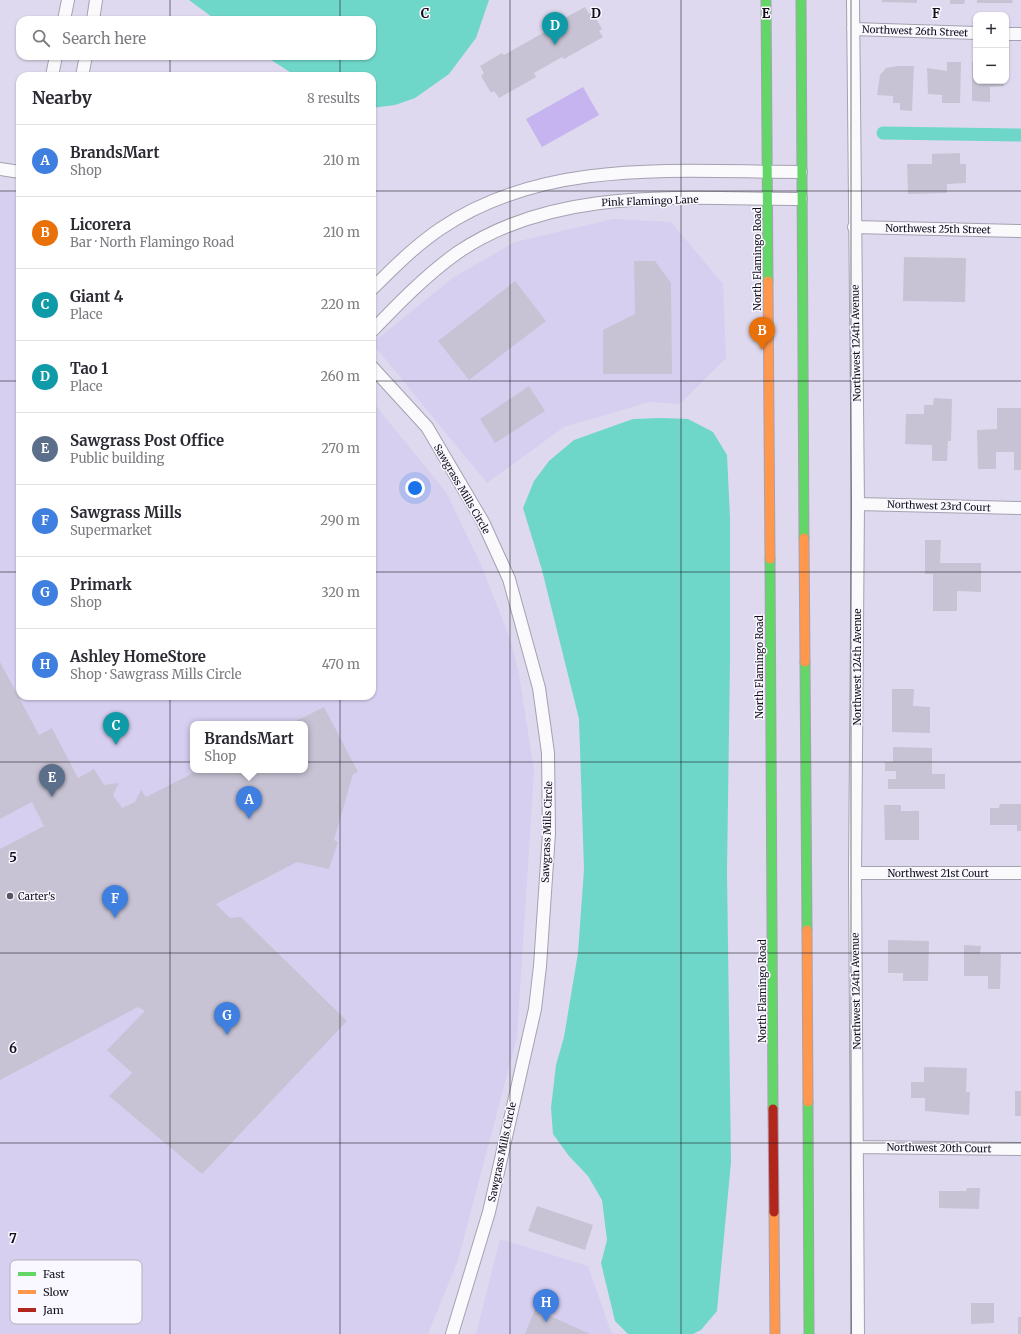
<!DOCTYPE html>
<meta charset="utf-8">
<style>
:root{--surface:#fff;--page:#f2f2f3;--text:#2b2b33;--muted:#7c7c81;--line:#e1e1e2;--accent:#d93025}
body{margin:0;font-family:Merriweather,serif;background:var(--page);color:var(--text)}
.controls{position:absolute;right:12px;top:12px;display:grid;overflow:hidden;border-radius:8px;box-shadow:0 1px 3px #0004}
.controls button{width:36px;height:36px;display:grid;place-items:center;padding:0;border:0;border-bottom:1px solid var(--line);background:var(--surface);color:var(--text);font:20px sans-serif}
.you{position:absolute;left:415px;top:488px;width:14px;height:14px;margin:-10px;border:3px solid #fff;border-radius:50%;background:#1a73e8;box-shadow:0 0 0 6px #1a73e833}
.badge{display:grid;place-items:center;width:26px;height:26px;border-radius:50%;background:var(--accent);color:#fff;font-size:13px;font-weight:700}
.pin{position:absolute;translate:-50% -33px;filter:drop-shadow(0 1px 2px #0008)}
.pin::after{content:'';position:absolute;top:21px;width:14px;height:12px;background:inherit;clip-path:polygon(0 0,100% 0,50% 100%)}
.popup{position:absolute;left:190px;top:721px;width:118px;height:52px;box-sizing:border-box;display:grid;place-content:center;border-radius:8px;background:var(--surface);filter:drop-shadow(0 1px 3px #0005);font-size:13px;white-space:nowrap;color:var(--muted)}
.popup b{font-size:15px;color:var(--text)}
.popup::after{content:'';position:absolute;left:50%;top:100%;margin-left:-8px;border:8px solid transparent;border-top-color:var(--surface)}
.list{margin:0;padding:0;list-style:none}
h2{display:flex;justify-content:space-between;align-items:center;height:52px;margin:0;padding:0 16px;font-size:17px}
h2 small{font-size:13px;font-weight:400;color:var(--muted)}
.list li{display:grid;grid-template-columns:26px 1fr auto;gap:12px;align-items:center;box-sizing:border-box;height:72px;padding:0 16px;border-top:1px solid var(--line)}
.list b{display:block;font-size:15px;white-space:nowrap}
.list p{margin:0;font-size:13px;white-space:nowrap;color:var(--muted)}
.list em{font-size:13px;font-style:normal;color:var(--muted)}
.icon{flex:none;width:22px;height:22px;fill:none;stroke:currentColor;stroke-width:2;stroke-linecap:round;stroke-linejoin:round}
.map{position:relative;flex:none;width:1021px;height:1334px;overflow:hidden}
.search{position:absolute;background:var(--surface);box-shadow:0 1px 3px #0004;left:16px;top:16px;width:360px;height:44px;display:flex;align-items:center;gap:10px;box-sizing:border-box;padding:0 14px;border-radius:12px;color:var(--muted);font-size:15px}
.panel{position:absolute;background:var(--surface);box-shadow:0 1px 3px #0004;left:16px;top:72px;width:360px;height:628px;border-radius:12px}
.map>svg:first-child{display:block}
.built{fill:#d7cff0;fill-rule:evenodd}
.green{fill:#c5b4ef}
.water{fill:#6fd7c9}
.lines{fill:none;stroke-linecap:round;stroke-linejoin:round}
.canal{stroke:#6fd7c9;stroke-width:13}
.building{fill:#c7c3d4}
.street-casing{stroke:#a5a1b1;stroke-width:14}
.fast-casing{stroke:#a5a1b1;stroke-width:11}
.slow-casing{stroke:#a5a1b1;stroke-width:11}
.jam-casing{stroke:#a5a1b1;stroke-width:11}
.street{stroke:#faf9fc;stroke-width:12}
.fast{stroke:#63d668;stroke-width:9}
.slow{stroke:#ff974d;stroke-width:9}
.jam{stroke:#b3261e;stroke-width:9}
.grid{fill:none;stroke:#110e1a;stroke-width:1;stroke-opacity:0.55}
.poi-dot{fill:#595564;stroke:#f9f7ff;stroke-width:1.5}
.labels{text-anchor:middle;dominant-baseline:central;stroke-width:3;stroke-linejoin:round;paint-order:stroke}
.street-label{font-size:10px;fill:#110e1a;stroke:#f9f7ff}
.poi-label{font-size:10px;fill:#110e1a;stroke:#f9f7ff;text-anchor:start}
.key{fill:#f9f7ff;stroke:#b3b1ba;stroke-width:1}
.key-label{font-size:11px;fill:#110e1a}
.grid-label{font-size:13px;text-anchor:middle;font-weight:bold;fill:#110e1a;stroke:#f9f7ff;stroke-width:3;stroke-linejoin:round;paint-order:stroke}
</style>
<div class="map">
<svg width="1021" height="1334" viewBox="0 0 1021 1334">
<rect width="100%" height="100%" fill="#ded9ee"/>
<path class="built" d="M0,191L20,193V696H372V401L446,492L481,565L511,641L519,674L534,771L517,1037L458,1260L428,1334H0ZM193,724H305V770H193Z
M613,219L671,222L723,284L726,358L680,404L649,402L564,427L487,483L372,343L454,277L515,242Z
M500,1239L588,1266L611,1332L614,1334H476Z"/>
<path class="green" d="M583,87L599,115L542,147L526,119Z"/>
<path class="water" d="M189,0H489L476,38L449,74L415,98L395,105L372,108V76H296L265,56H372V20H216Z
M661,418L688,419L713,432L727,455L730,517V662L727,872L731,1162L717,1311L701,1330L693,1334H628L615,1321L601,1263L607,1240L602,1200L588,1176L569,1156L553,1134L551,1108L556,1065L564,1037L578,953L584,869L579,719L542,570L523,508L534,481L549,461L574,440L633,419Z"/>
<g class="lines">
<path class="canal" d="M883,133L1021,135"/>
</g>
<path class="building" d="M882,0H917V3L882,2Z
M950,0H965L964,4H950Z
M977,0H1012L1013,3H977Z
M585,7L589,14L592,12L602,29L599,31L603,37L564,59L562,57L534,73L536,77L499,98L494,91L491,93L481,76L484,73L480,66L502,53L504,55L564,21L563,19Z
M947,62H961L960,103H942V95L928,94L927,68L947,71Z
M972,62H976V81H1005L1004,86L990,87V102L972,101Z
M898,66H914L912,111L900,110V103H893V96L877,95L880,75L886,68Z
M960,153V164H966V183L947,184V193L908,194L907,164H932V154Z
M904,257L966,258L965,302L903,301Z
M634,261H655L671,283L672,374H603V330L635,314Z
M515,281L546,321L469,380L438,341Z
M529,386L545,411L495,443L480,419Z
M934,398L952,399L951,441H948L947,461H932V445L905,444L906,414H924V405H933Z
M997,408H1021V470H1014V452H996V469H978L977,430L997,429Z
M925,540H941L940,563H981V592L957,591V611H933V574H925Z
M0,662L39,735L52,728L78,778L94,769L104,785L119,783L113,795L122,808L135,802L141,790L146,797L199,770H305V724H290L324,707L358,772L353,774L334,840L338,842L329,869L297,862L216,904L230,918L241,917L347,1021L202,1174L109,1096L132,1073L107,1050L145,1011L138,1007L0,1080V849L44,826L32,802L0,819Z
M892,689H914L913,706L930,707V733L892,732Z
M893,747L932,748V774H945V789H888V779H896V771H885V762H893Z
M1000,804H1021V831H1017V825H990V808H999Z
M884,805H901V811H919V840H885Z
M888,940L929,941L928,981H903V973H888Z
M964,945L981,946L980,954H1001L1000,989H988V976H964Z
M924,1067L967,1068L966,1092H970L969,1115L925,1111V1098H911V1082H924Z
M1015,1091H1021V1116H1015Z
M967,1188H980L979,1209L939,1208V1191H966Z
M537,1206L593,1225L585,1250L528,1231Z
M971,1303H994V1323L971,1324Z
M535,1309L590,1334H525Z
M1018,1317H1021V1334H1018Z"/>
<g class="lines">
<defs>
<path id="street" d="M853,0L858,504L855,873L858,1334
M64,20L68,0
M93,20L96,0
M853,29L976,33
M1006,34H1021
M52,76L56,56
M82,76L86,56
M0,169L20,172
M854,227L1021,231
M372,289C393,268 415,246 440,229C546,157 680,172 801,172
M372,331C398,304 426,275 457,253C556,185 687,199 801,199
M372,367L427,427L483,522L509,579L539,688L548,753L549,833L540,966L535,1009L489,1212L452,1334
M858,504L1021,508
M855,873H1021
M858,1147L1021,1149"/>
<path id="fast" d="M766,0L768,281
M801,0L804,538
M770,559L773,1109
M805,662L807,930
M808,1102L809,1334"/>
<path id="slow" d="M768,281L770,559
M804,538L805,662
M807,930L808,1102
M774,1212L775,1334"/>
<path id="jam" d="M773,1109L774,1212"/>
</defs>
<use href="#street" class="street-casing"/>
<use href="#fast" class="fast-casing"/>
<use href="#slow" class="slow-casing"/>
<use href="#jam" class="jam-casing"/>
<use href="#street" class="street"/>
<use href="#fast" class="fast"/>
<use href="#slow" class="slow"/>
<use href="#jam" class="jam"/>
</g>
<path class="grid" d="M170,0V20M340,0V20M510,0V1334M681,0V1334M851,0V1334M170,56V76M340,56V76M0,191H20M372,191H1021M0,381H20M372,381H1021M0,572H20M372,572H1021M170,696V1334M340,696V1334M0,762H1021M0,953H1021M0,1143H1021"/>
<circle class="poi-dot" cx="10" cy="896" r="4"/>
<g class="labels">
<g class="street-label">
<text transform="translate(915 31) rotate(2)">Northwest 26th Street</text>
<text transform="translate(650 201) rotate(-2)">Pink Flamingo Lane</text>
<text transform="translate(938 229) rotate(1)">Northwest 25th Street</text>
<text transform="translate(757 259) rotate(-90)">North Flamingo Road</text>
<text transform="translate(856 343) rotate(-91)">Northwest 124th Avenue</text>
<text transform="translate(462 489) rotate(60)">Sawgrass Mills Circle</text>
<text transform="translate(939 506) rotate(2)">Northwest 23rd Court</text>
<text transform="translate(759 667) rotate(-90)">North Flamingo Road</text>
<text transform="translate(857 667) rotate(-90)">Northwest 124th Avenue</text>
<text transform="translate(547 832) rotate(-88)">Sawgrass Mills Circle</text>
<text x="938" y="873">Northwest 21st Court</text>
<text transform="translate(762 991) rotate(-90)">North Flamingo Road</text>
<text transform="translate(856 991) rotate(-91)">Northwest 124th Avenue</text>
<text transform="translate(939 1148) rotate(1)">Northwest 20th Court</text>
<text transform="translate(502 1152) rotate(-78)">Sawgrass Mills Circle</text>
</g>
<g class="poi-label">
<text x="18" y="896">Carter's</text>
</g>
</g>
<rect x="10" y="1260" width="132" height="64" rx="6" class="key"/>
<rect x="18" y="1272" width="18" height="4" fill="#63d668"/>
<rect x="18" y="1290" width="18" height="4" fill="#ff974d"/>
<rect x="18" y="1308" width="18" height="4" fill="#b3261e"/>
<g class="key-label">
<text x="43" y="1278">Fast</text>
<text x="43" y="1296">Slow</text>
<text x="43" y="1314">Jam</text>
</g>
<g class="grid-label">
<text x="425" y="18">C</text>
<text x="596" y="18">D</text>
<text x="766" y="18">E</text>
<text x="936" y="18">F</text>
<text x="13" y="862">5</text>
<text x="13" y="1053">6</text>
<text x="13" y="1243">7</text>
</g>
</svg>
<div class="controls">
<button>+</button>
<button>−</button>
</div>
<div class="you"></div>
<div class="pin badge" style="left:249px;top:819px;background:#3f7fe0">A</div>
<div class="popup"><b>BrandsMart</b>Shop</div>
<div class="pin badge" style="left:762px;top:350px;background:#e8710a">B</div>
<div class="pin badge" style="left:116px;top:745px;background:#0f9aa8">C</div>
<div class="pin badge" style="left:555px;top:45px;background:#0f9aa8">D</div>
<div class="pin badge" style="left:52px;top:797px;background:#5c6f8a">E</div>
<div class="pin badge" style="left:115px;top:918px;background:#3f7fe0">F</div>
<div class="pin badge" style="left:227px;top:1035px;background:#3f7fe0">G</div>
<div class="pin badge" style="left:546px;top:1322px;background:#3f7fe0">H</div>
<div class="search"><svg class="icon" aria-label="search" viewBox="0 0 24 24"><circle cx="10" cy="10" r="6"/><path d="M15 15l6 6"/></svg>Search here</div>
<section class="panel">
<h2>Nearby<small>8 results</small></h2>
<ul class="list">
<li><span class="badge" style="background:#3f7fe0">A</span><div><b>BrandsMart</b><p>Shop</p></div><em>210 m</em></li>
<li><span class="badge" style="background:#e8710a">B</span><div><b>Licorera</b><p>Bar · North Flamingo Road</p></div><em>210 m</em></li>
<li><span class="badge" style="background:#0f9aa8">C</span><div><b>Giant 4</b><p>Place</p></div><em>220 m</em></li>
<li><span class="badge" style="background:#0f9aa8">D</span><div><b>Tao 1</b><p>Place</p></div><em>260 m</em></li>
<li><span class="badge" style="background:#5c6f8a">E</span><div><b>Sawgrass Post Office</b><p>Public building</p></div><em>270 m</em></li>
<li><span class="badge" style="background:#3f7fe0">F</span><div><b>Sawgrass Mills</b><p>Supermarket</p></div><em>290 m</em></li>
<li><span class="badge" style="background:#3f7fe0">G</span><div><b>Primark</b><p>Shop</p></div><em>320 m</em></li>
<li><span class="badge" style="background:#3f7fe0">H</span><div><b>Ashley HomeStore</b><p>Shop · Sawgrass Mills Circle</p></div><em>470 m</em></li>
</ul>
</section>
</div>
